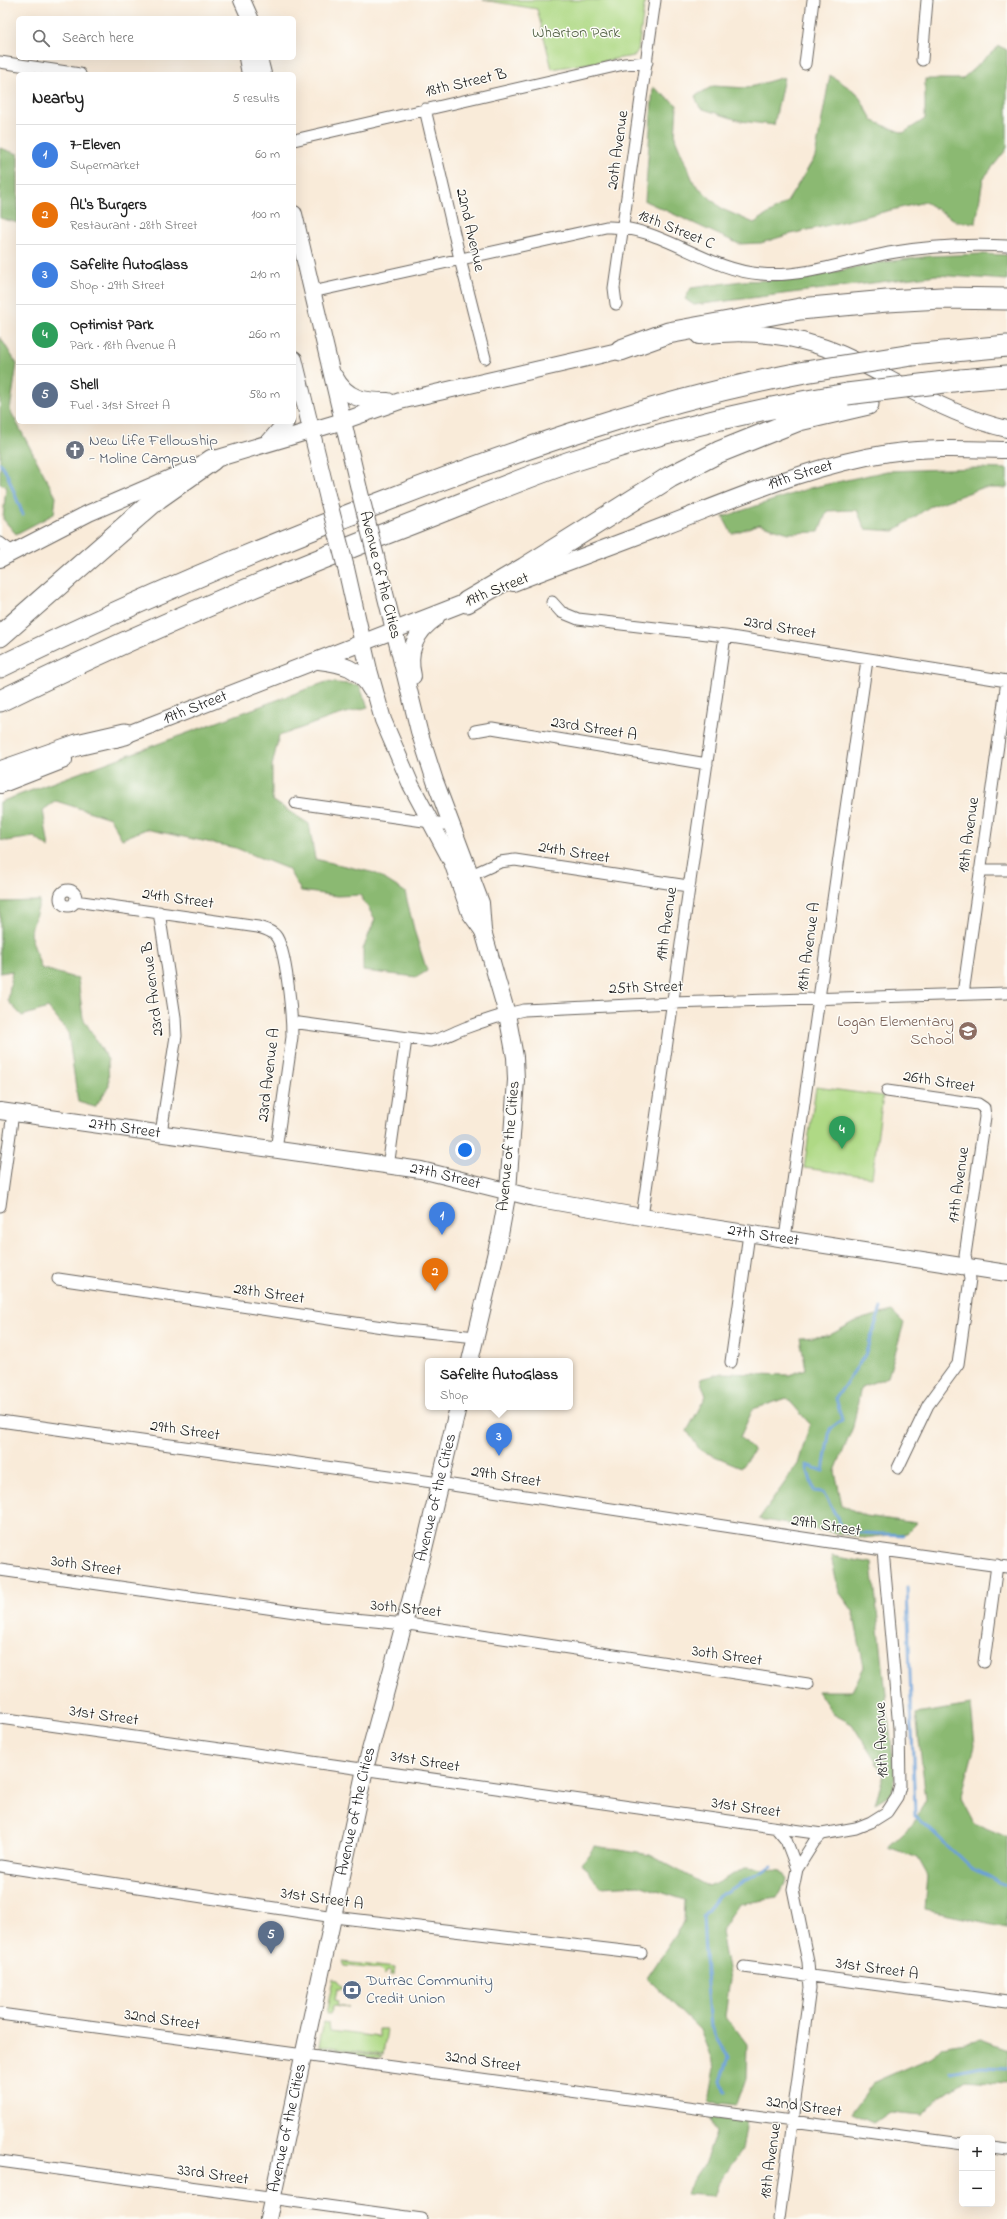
<!DOCTYPE html>
<meta charset="utf-8">
<style>
:root{--surface:#fff;--page:#f6f6f6;--text:#222;--muted:#767676;--line:#e0e0e0;--accent:#1f6fb2}
body{margin:0;font-family:"Indie Flower",sans-serif;background:var(--page);color:var(--text)}
.controls{position:absolute;right:12px;bottom:12px;display:grid;overflow:hidden;border-radius:6px;box-shadow:0 4px 16px #0002}
.controls button{width:36px;height:36px;display:grid;place-items:center;padding:0;border:0;border-bottom:1px solid var(--line);background:var(--surface);color:var(--text);font:20px sans-serif}
.you{position:absolute;left:465px;top:1150px;width:14px;height:14px;margin:-10px;border:3px solid #fff;border-radius:50%;background:#1a73e8;box-shadow:0 0 0 6px #1a73e833}
.badge{display:grid;place-items:center;width:26px;height:26px;border-radius:50%;background:var(--accent);color:#fff;font-size:13px;font-weight:700}
.pin{position:absolute;translate:-50% -33px;filter:drop-shadow(0 1px 2px #0008)}
.pin::after{content:'';position:absolute;top:21px;width:14px;height:12px;background:inherit;clip-path:polygon(0 0,100% 0,50% 100%)}
.popup{position:absolute;left:425px;top:1358px;width:148px;height:52px;box-sizing:border-box;display:grid;place-content:center;border-radius:6px;background:var(--surface);filter:drop-shadow(0 1px 3px #0005);font-size:13px;white-space:nowrap;color:var(--muted)}
.popup b{font-size:15px;color:var(--text)}
.popup::after{content:'';position:absolute;left:50%;top:100%;margin-left:-8px;border:8px solid transparent;border-top-color:var(--surface)}
.list{margin:0;padding:0;list-style:none}
h2{display:flex;justify-content:space-between;align-items:center;height:52px;margin:0;padding:0 16px;font-size:17px}
h2 small{font-size:13px;font-weight:400;color:var(--muted)}
.list li{display:grid;grid-template-columns:26px 1fr auto;gap:12px;align-items:center;box-sizing:border-box;height:60px;padding:0 16px;border-top:1px solid var(--line)}
.list b{display:block;font-size:15px;white-space:nowrap}
.list p{margin:0;font-size:13px;white-space:nowrap;color:var(--muted)}
.list em{font-size:13px;font-style:normal;color:var(--muted)}
.icon{flex:none;width:22px;height:22px;fill:none;stroke:currentColor;stroke-width:2;stroke-linecap:round;stroke-linejoin:round}
.map{position:relative;flex:none;width:1007px;height:2219px;overflow:hidden}
.search{position:absolute;background:var(--surface);box-shadow:0 4px 16px #0002;left:16px;top:16px;width:280px;height:44px;display:flex;align-items:center;gap:10px;box-sizing:border-box;padding:0 14px;border-radius:6px;color:var(--muted);font-size:15px}
.panel{position:absolute;background:var(--surface);box-shadow:0 4px 16px #0002;left:16px;top:72px;width:280px;height:352px;border-radius:6px}
.map>svg:first-child{display:block}
.green{fill:#afd985;stroke:#667a50}
.forest{fill:#8bb972;stroke:#546a47}
.lines{fill:none;stroke-linecap:round;stroke-linejoin:round}
.stream{stroke:#6ba0d8;stroke-width:3}
.street-casing{stroke:#69645e;stroke-width:13}
.secondary-casing{stroke:#69645e;stroke-width:18}
.highway-casing{stroke:#69645e;stroke-width:23}
.street{stroke:#fff;stroke-width:11}
.secondary{stroke:#fff;stroke-width:16}
.highway{stroke:#fff;stroke-width:21}
.secondary-bridge-casing{stroke:#69645e;stroke-width:18;stroke-linecap:butt}
.highway-bridge-casing{stroke:#69645e;stroke-width:23;stroke-linecap:butt}
.secondary-bridge{stroke:#fff;stroke-width:16}
.highway-bridge{stroke:#fff;stroke-width:21}
.labels{text-anchor:middle;dominant-baseline:central;stroke-width:3;stroke-linejoin:round;paint-order:stroke}
.park-label{font-size:16px;fill:#4f5e41;stroke:#fdfcf7}
.street-label{font-size:16px;fill:#1c1c1c;stroke:#fdfcf7}
.worship-label{font-size:16px;fill:#5b616d;stroke:#fdfcf7;text-anchor:start}
.education-label{font-size:16px;fill:#785e54;stroke:#fdfcf7;text-anchor:end}
.service-label{font-size:16px;fill:#4e5e75;stroke:#fdfcf7;text-anchor:start}
</style>
<div class="map">
<svg width="1007" height="2219" viewBox="0 0 1007 2219">
<rect width="100%" height="100%" fill="#fdfcf7"/>
<filter id="ink" filterUnits="userSpaceOnUse"><feTurbulence type="fractalNoise" baseFrequency=".025" numOctaves="2"/><feDisplacementMap in="SourceGraphic" scale="8" xChannelSelector="R" yChannelSelector="G"/><feConvolveMatrix kernelMatrix="1 2 1 2 8 2 1 2 1" color-interpolation-filters="sRGB"/></filter>
<filter id="wash" filterUnits="userSpaceOnUse"><feTurbulence type="fractalNoise" baseFrequency=".012" numOctaves="4" result="noise"/><feDisplacementMap in="SourceGraphic" scale="16" xChannelSelector="R" yChannelSelector="G"/><feGaussianBlur stdDeviation="0.9" result="paint"/><feColorMatrix in="noise" values="0 0 0 0 0 0 0 0 0 0 0 0 0 0 0 0 0 1.4 0 .05"/><feComposite in="paint" operator="in"/></filter>
<g filter="url(#wash)">
<rect width="100%" height="100%" fill="#f9ebd9"/>
<path class="green" d="M483,0H645L638,50L634,56L552,69L537,9Z
M816,1087L883,1096L872,1177L804,1168Z
M343,1962L395,1968L394,1975H391L392,1972L387,1971L385,1975L379,1969L345,1966Z
M333,1979L337,1980L342,1986V1988H337L335,2000L339,2001L338,2005L349,2007L334,2005L330,2014H326Z
M324,2022L329,2023L330,2031L379,2037V2029H387L383,2055L319,2045Z
M320,2047L380,2056L382,2057L378,2059L323,2051L319,2050Z"/>
<path class="forest" d="M999,46L1007,50V146L1006,150L983,179L976,223L958,222L925,202L787,235L761,243L739,244L645,201L653,87L677,105L675,138L694,183L722,209L754,223L787,202L815,157L830,75L857,93L873,121L903,133L925,119V79H962Z
M784,77L774,125L741,121L700,108L695,96L713,86L747,88Z
M0,148L18,154V223L0,218Z
M981,254L1007,255V280L937,275L694,305L685,299L691,288L742,281L804,279L869,264L931,256Z
M0,337L17,364L10,410L56,497L54,514L16,534L3,519L6,486L0,484Z
M977,468L1007,469V488H982L929,507L894,531L865,529L857,510L827,511L819,532L789,533L759,524L732,534L723,517L810,488L887,471Z
M326,682L359,685L368,707L332,717L279,736L272,766V800L309,824L315,859L375,873L405,892L415,933L427,971L417,977L363,971V949L375,919L360,895L337,896L301,891L288,869L236,848L146,829L122,839L110,818L56,801L43,810L49,848L34,837L7,841L0,840V802Z
M40,901L30,934L41,968L78,979L83,1018L108,1060L109,1086L95,1107L78,1102L68,1032L48,1008L22,1016L8,1001L12,971L0,973V902Z
M892,1311L904,1323L888,1377L861,1387L853,1427L835,1471L842,1505L865,1516L917,1523L907,1533L864,1538L759,1519L798,1464L810,1424L787,1398L753,1409L740,1437L754,1451L741,1467L700,1450L687,1431L706,1396L700,1379L722,1373L789,1375L806,1369L800,1338L828,1336L858,1320Z
M831,1556L872,1563L895,1779L892,1793L875,1803L884,1775L852,1724L833,1714L818,1691H852L864,1667L853,1611L839,1592Z
M971,1705L975,1745L961,1798L974,1823L1007,1837V1927L925,1910L928,1876L918,1858L888,1847L914,1823L926,1799L916,1714Z
M595,1846L650,1855L709,1887L747,1867L781,1871L787,1880L777,1898L739,1904L721,1932L730,1979L725,2016L747,2045L746,2079L737,2105L709,2102L715,2068L700,2030L647,1978L684,1923L685,1900L639,1885L600,1887L582,1863Z
M981,2039L1007,2049V2083L965,2080L941,2096L923,2115L889,2112L873,2123L851,2113L873,2083L932,2057L942,2046Z
M710,2117L747,2120L742,2150L717,2184L713,2196L685,2194L703,2167L716,2133Z"/>
<g class="lines">
<path class="stream" d="M0,463L7,474L23,515
M881,1308L865,1355L836,1398L842,1420L830,1429L823,1471L806,1465L814,1491L823,1492L845,1532L903,1535
M907,1587L915,1815L971,1868L1007,1886
M951,2073L982,2067L1007,2068
M725,2092L721,2080L729,2057L711,2027L706,1974L703,1916L719,1896L772,1866"/>
</g>
</g>
<g filter="url(#ink)">
<g class="lines">
<defs>
<path id="street" d="M922,60L927,0
M0,62L80,74
M805,64L813,0
M425,109L460,259L485,358
M294,140L624,64L647,62
M312,292L606,227C661,225 705,270 761,274C803,278 848,261 889,253C929,246 967,244 1007,246
M616,304L614,288L655,0
M0,543L12,552
M552,602L561,612L578,619L725,636L1007,681
M475,731L492,728L707,764
M296,803L452,825
M980,870H1007
M465,878L500,862L515,860L688,886
M60 898a8 8 0 1 1 16 0a8 8 0 1 1-16 0Z
M75,901L258,927C264,929 270,930 275,935C287,948 292,1018 292,1037L276,1150
M159,912L175,1017L176,1036L161,1133
M963,994L1007,681
M292,1022L430,1041C443,1039 452,1033 465,1028C484,1021 504,1014 524,1010L672,1003L1007,993
M887,1091L978,1104L984,1108L985,1117L965,1255L970,1279L958,1364L928,1405L898,1468
M388,1167L406,1039
M0,1206L13,1113
M642,1217L725,636
M785,1238L867,660
M58,1279L396,1329L476,1337
M731,1362L749,1234
M0,1421L439,1483L883,1550L1007,1567
M0,1570L323,1616L415,1625L808,1684
M984,1662L997,1565
M0,1718L822,1834
M776,1828L786,1840L797,1869
M0,1866L334,1917L641,1953
M744,1967L1007,2002
M0,2014L962,2144
M992,2148L1007,2150
M0,2161L422,2219
M779,2219L810,1988L808,1962L793,1889L797,1869L814,1842L822,1834L856,1828L871,1822L887,1812L897,1797L900,1786L899,1728L883,1550"/>
<g id="secondary">
<path d="M242,0L250,18"/>
<path d="M247,58L250,74"/>
<path d="M259,58L263,74"/>
<path d="M294,214L359,489"/>
<path d="M699,336C737,331 779,333 816,345C844,353 870,368 896,382C931,402 968,420 1007,429"/>
<path d="M294,359L328,499"/>
<path d="M335,377C347,400 365,401 388,401"/>
<path d="M269,442L286,422"/>
<path d="M376,557L419,731L435,781L481,903L483,931L507,1014L515,1057L516,1080L508,1191L500,1235L470,1361"/>
<path d="M0,559L89,513L212,460L343,421L400,401L631,348"/>
<path d="M346,568L369,670L383,720L411,785L452,862L470,913L483,931"/>
<path id="s1" d="M513,583C564,563 615,545 666,525C739,497 811,465 889,453C928,447 968,449 1007,450"/>
<path d="M319,661C343,664 358,667 371,690"/>
<path d="M413,676C407,651 415,632 436,618"/>
<path id="s2" d="M115,739L477,598"/>
<path d="M0,785L64,760"/>
<path id="s3" d="M0,1111L421,1170L534,1198L642,1217L1007,1273"/>
<path id="s4" d="M268,2219L365,1769L423,1553L458,1407"/>
</g>
<path id="highway" d="M621,350L668,333L800,309L887,301L941,298L1007,299
M912,355L1007,346
M961,380L1007,376
M467,602L525,568L670,477L719,452L799,420L868,404
M0,636L158,498L212,460
M0,667C124,606 252,552 380,503C519,449 659,400 805,372
M0,701C131,637 265,580 400,528C457,506 513,482 570,462C660,432 754,409 847,394
M0,772L77,745L125,734"/>
</defs>
<use href="#street" class="street-casing"/>
<use href="#secondary" class="secondary-casing"/>
<use href="#highway" class="highway-casing"/>
<use href="#street" class="street"/>
<use href="#secondary" class="secondary"/>
<use href="#highway" class="highway"/>
<defs>
<path id="secondary-bridge" d="M359,489L376,557
M328,499L346,568"/>
<path id="highway-bridge" d="M805,372L912,355
M847,394L961,380"/>
</defs>
<use href="#secondary-bridge" class="secondary-bridge-casing"/>
<use href="#highway-bridge" class="highway-bridge-casing"/>
<use href="#secondary-bridge" class="secondary-bridge"/>
<use href="#highway-bridge" class="highway-bridge"/>
</g>
</g>
<defs>
<symbol id="church-disc" viewBox="-11 -11 22 22"><circle r="9.5" fill="#6b7280" stroke="#fdfcf7"/><path d="M-1.2-6h2.4v3.5h3.3v2.4h-3.3V6h-2.4V-.1h-3.3v-2.4h3.3Z" fill="#fff"/></symbol>
<symbol id="school-disc" viewBox="-11 -11 22 22"><circle r="9.5" fill="#8d6e63" stroke="#fdfcf7"/><path d="M0-5L7-2L0 1L-7-2ZM-4 1L0 2.5L4 1V4Q0 6-4 4Z" fill="#fff"/></symbol>
<symbol id="bank-disc" viewBox="-11 -11 22 22"><circle r="9.5" fill="#5c6f8a" stroke="#fdfcf7"/><path d="M-6-4H6V4H-6ZM0-2.3a2.3 2.3 0 1 0 0 4.6a2.3 2.3 0 1 0 0-4.6Z" fill="#fff"/></symbol>
</defs>
<g fill-rule="evenodd">
<use href="#church-disc" x="64" y="439" width="22" height="22"/>
<use href="#school-disc" x="957" y="1020" width="22" height="22"/>
<use href="#bank-disc" x="341" y="1979" width="22" height="22"/>
</g>
<g class="labels">
<g class="park-label">
<text x="576" y="33">Wharton Park</text>
</g>
<g class="street-label">
<text transform="translate(466 83) rotate(-13)">18th Street B</text>
<text transform="translate(618 150) rotate(-82)">20th Avenue</text>
<text transform="translate(470 230) rotate(77)">22nd Avenue</text>
<text transform="translate(676 230) rotate(22)">18th Street C</text>
<text stroke="none"><textPath href="#s1" startOffset="307">19th Street</textPath></text>
<text transform="translate(380 575) rotate(76)">Avenue of the Cities</text>
<text transform="translate(497 590) rotate(-22)">19th Street</text>
<text transform="translate(780 628) rotate(10)">23rd Street</text>
<text stroke="none"><textPath href="#s2" startOffset="86">19th Street</textPath></text>
<text transform="translate(594 729) rotate(9)">23rd Street A</text>
<text transform="translate(969 835) rotate(-82)">18th Avenue</text>
<text transform="translate(574 853) rotate(9)">24th Street</text>
<text transform="translate(178 899) rotate(8)">24th Street</text>
<text transform="translate(667 924) rotate(-82)">19th Avenue</text>
<text transform="translate(809 947) rotate(-82)">18th Avenue A</text>
<text transform="translate(646 988) rotate(-2)">25th Street</text>
<text transform="translate(153 989) rotate(-97)">23rd Avenue B</text>
<text transform="translate(269 1075) rotate(-83)">23rd Avenue A</text>
<text transform="translate(939 1082) rotate(9)">26th Street</text>
<text stroke="none"><textPath href="#s3" startOffset="126">27th Street</textPath></text>
<text transform="translate(509 1146) rotate(-85)">Avenue of the Cities</text>
<text stroke="none"><textPath href="#s3" startOffset="450">27th Street</textPath></text>
<text transform="translate(959 1185) rotate(-82)">17th Avenue</text>
<text stroke="none"><textPath href="#s3" startOffset="774">27th Street</textPath></text>
<text transform="translate(269 1294) rotate(8)">28th Street</text>
<text transform="translate(185 1431) rotate(8)">29th Street</text>
<text transform="translate(506 1477) rotate(9)">29th Street</text>
<text stroke="none"><textPath href="#s4" startOffset="741">Avenue of the Cities</textPath></text>
<text transform="translate(826 1526) rotate(9)">29th Street</text>
<text transform="translate(86 1566) rotate(8)">30th Street</text>
<text transform="translate(406 1609) rotate(6)">30th Street</text>
<text transform="translate(727 1656) rotate(8)">30th Street</text>
<text transform="translate(104 1716) rotate(8)">31st Street</text>
<text transform="translate(882 1740) rotate(-92)">18th Avenue</text>
<text transform="translate(425 1762) rotate(9)">31st Street</text>
<text transform="translate(746 1808) rotate(8)">31st Street</text>
<text stroke="none"><textPath href="#s4" startOffset="417">Avenue of the Cities</textPath></text>
<text transform="translate(322 1899) rotate(8)">31st Street A</text>
<text transform="translate(877 1969) rotate(8)">31st Street A</text>
<text transform="translate(162 2020) rotate(8)">32nd Street</text>
<text transform="translate(483 2062) rotate(8)">32nd Street</text>
<text transform="translate(804 2107) rotate(8)">32nd Street</text>
<text stroke="none"><textPath href="#s4" startOffset="93">Avenue of the Cities</textPath></text>
<text transform="translate(771 2161) rotate(-82)">18th Avenue</text>
<text transform="translate(213 2175) rotate(8)">33rd Street</text>
</g>
<g class="worship-label">
<text x="89" y="441">New Life Fellowship<tspan x="89" dy="18">- Moline Campus</tspan></text>
</g>
<g class="education-label">
<text x="954" y="1022">Logan Elementary<tspan x="954" dy="18">School</tspan></text>
</g>
<g class="service-label">
<text x="366" y="1981">Dutrac Community<tspan x="366" dy="18">Credit Union</tspan></text>
</g>
</g>
</svg>
<div class="controls">
<button>+</button>
<button>−</button>
</div>
<div class="you"></div>
<div class="pin badge" style="left:442px;top:1235px;background:#3f7fe0">1</div>
<div class="pin badge" style="left:435px;top:1291px;background:#e8710a">2</div>
<div class="pin badge" style="left:499px;top:1456px;background:#3f7fe0">3</div>
<div class="popup"><b>Safelite AutoGlass</b>Shop</div>
<div class="pin badge" style="left:842px;top:1149px;background:#2e9e5b">4</div>
<div class="pin badge" style="left:271px;top:1954px;background:#5c6f8a">5</div>
<div class="search"><svg class="icon" aria-label="search" viewBox="0 0 24 24"><circle cx="10" cy="10" r="6"/><path d="M15 15l6 6"/></svg>Search here</div>
<section class="panel">
<h2>Nearby<small>5 results</small></h2>
<ul class="list">
<li><span class="badge" style="background:#3f7fe0">1</span><div><b>7-Eleven</b><p>Supermarket</p></div><em>60 m</em></li>
<li><span class="badge" style="background:#e8710a">2</span><div><b>AL's Burgers</b><p>Restaurant · 28th Street</p></div><em>100 m</em></li>
<li><span class="badge" style="background:#3f7fe0">3</span><div><b>Safelite AutoGlass</b><p>Shop · 29th Street</p></div><em>210 m</em></li>
<li><span class="badge" style="background:#2e9e5b">4</span><div><b>Optimist Park</b><p>Park · 18th Avenue A</p></div><em>260 m</em></li>
<li><span class="badge" style="background:#5c6f8a">5</span><div><b>Shell</b><p>Fuel · 31st Street A</p></div><em>580 m</em></li>
</ul>
</section>
</div>
